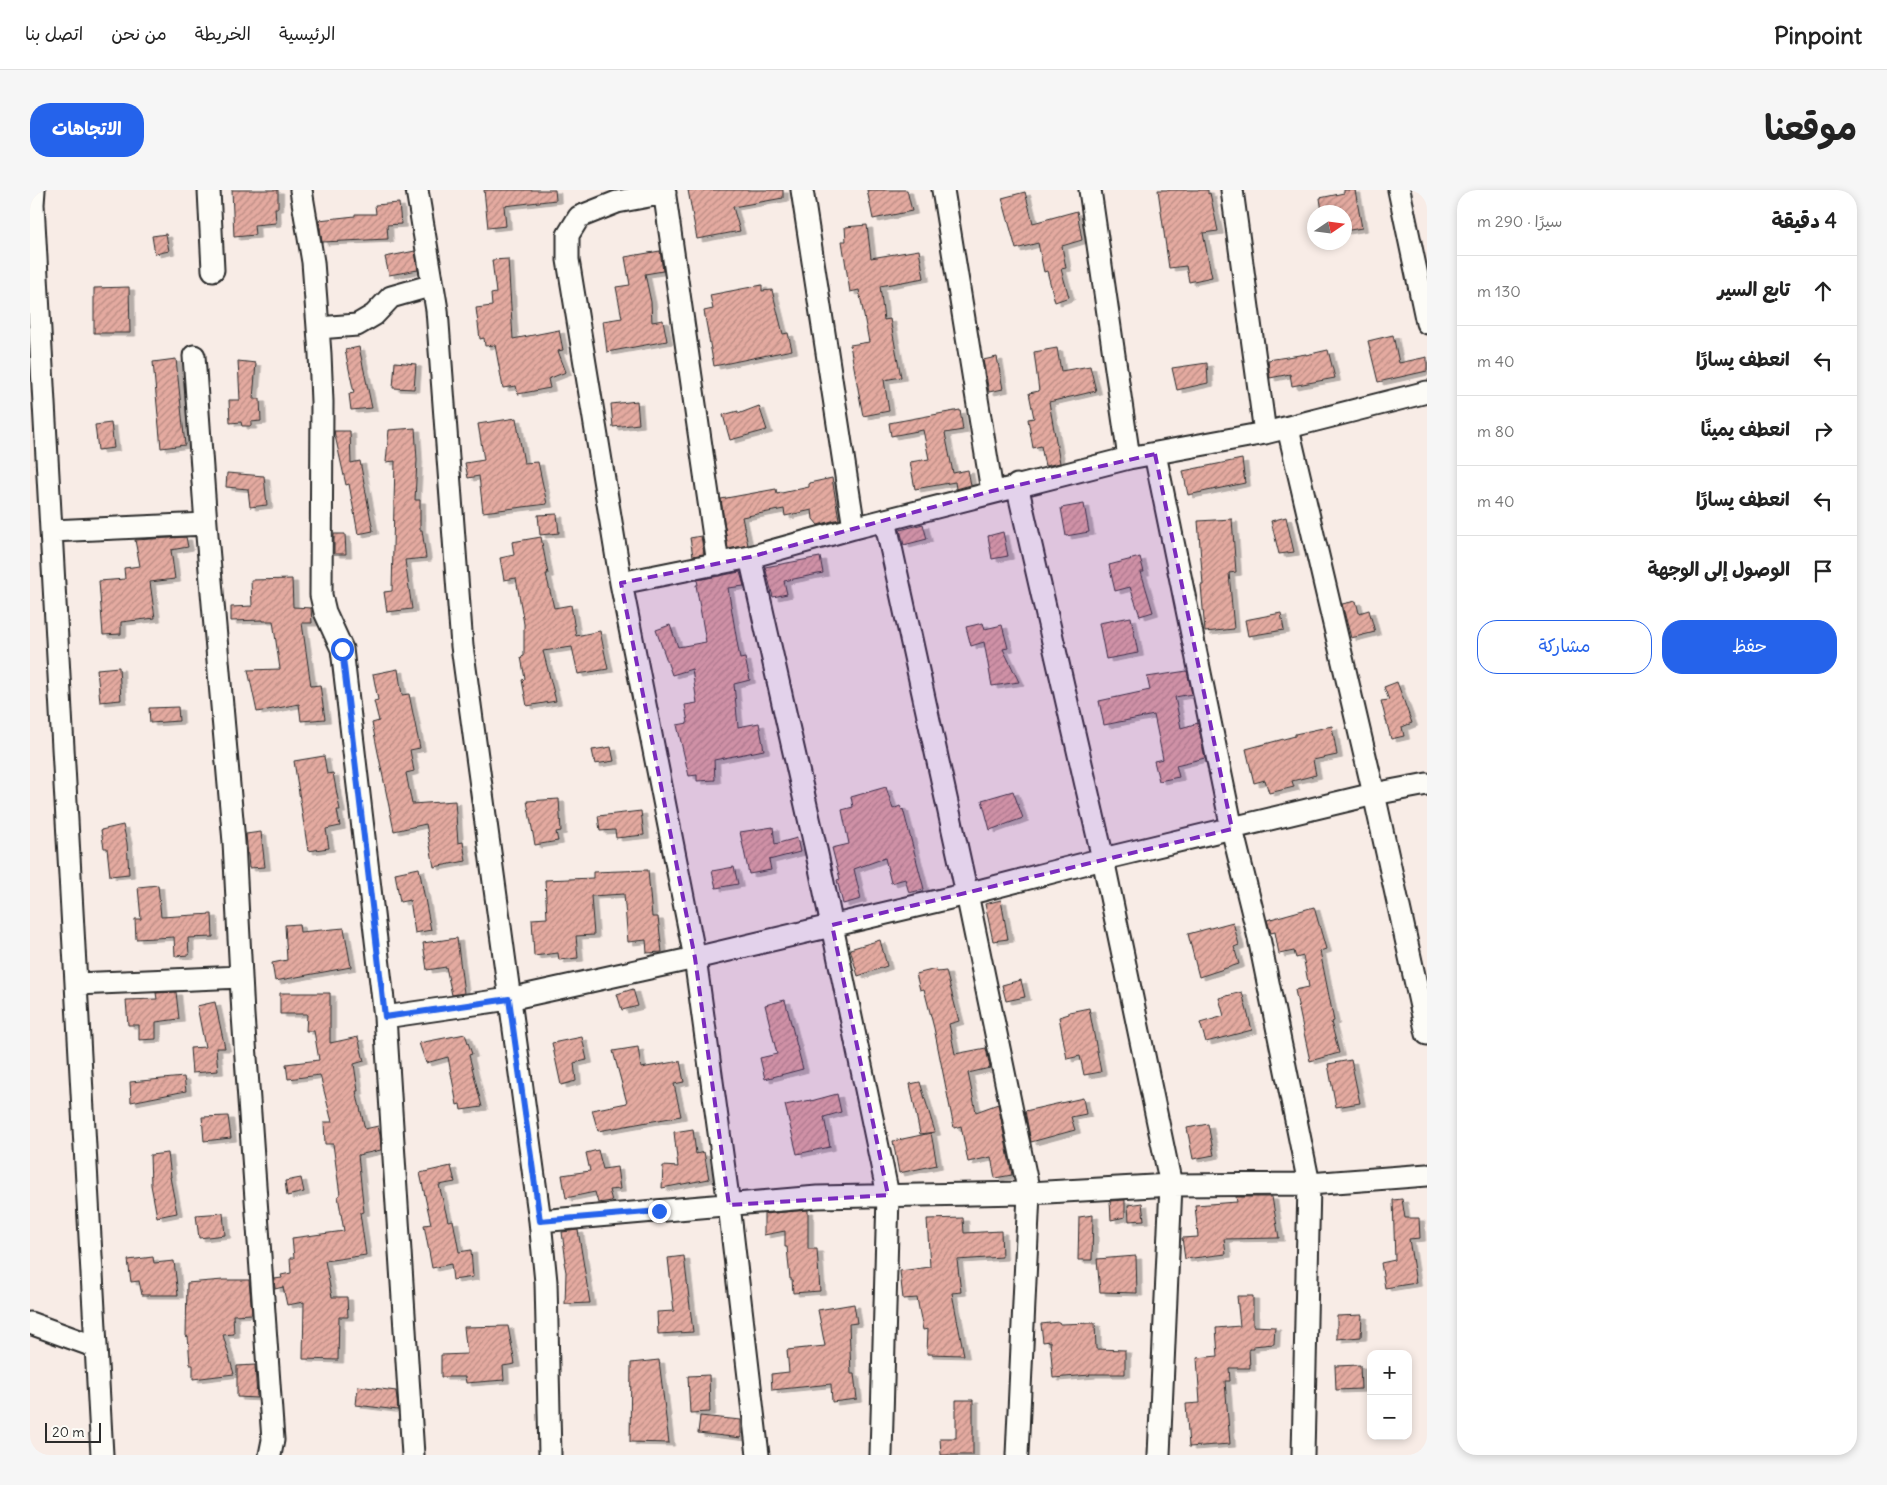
<!DOCTYPE html>
<html lang="ar">
<meta charset="utf-8">
<style>
:root{--surface:#fff;--page:#f6f6f6;--text:#222;--muted:#767676;--line:#e0e0e0;--accent:#2563eb}
body{margin:0;font-family:Delius,"Playpen Sans Arabic",sans-serif;background:var(--page);color:var(--text);direction:rtl}
.controls{position:absolute;right:15px;bottom:15px;display:grid;overflow:hidden;border-radius:10px;box-shadow:0 2px 8px #0003}
.controls button{width:45px;height:45px;display:grid;place-items:center;padding:0;border:0;border-bottom:1px solid var(--line);background:var(--surface);color:var(--text);font:25px sans-serif}
.compass{position:absolute;left:1277px;top:15px;width:45px;height:45px;border-radius:50%;background:var(--surface);box-shadow:0 2px 8px #0003;rotate:77deg}
.scale{position:absolute;left:15px;bottom:12px;width:56px;box-sizing:border-box;padding-left:5px;border:2px solid #2b2b2b;border-top:0;font-size:14px;line-height:18px;white-space:nowrap;color:#2b2b2b;-webkit-text-stroke:4px #fdfcf7;paint-order:stroke}
.stop{position:absolute;width:15px;height:15px;margin:-11px;border:4px solid #2563eb;border-radius:50%;background:#fff}
.stop.end{background:#2563eb;border-color:#fff;box-shadow:0 1px 5px #0008}
.list{margin:0;padding:0;list-style:none}
h2{display:flex;justify-content:space-between;align-items:center;height:65px;margin:0;padding:0 20px;font-size:21px}
h2 small{font-size:16px;font-weight:400;color:var(--muted)}
.list li{display:grid;grid-template-columns:32px 1fr auto;gap:15px;align-items:center;box-sizing:border-box;height:70px;padding:0 20px;border-top:1px solid var(--line)}
.list b{display:block;font-size:19px;white-space:nowrap}
.list em{font-size:16px;font-style:normal;color:var(--muted)}
.actions{display:flex;gap:10px;padding:15px 20px}
.actions a{flex:1;padding:11px 0;border:1px solid var(--accent);border-radius:20px;text-align:center;font-size:18px;color:var(--accent)}
.actions .main{background:var(--accent);color:#fff}
.icon{flex:none;width:28px;height:28px;fill:none;stroke:currentColor;stroke-width:2;stroke-linecap:round;stroke-linejoin:round}
.map{position:relative;flex:none;width:1397px;height:1265px;overflow:hidden;direction:ltr;border-radius:20px}
header{display:flex;align-items:center;gap:30px;box-sizing:border-box;height:70px;padding:0 25px;background:var(--surface);border-bottom:1px solid var(--line)}
header strong{font-size:24px}
nav{display:flex;gap:28px;margin-inline-start:auto;font-size:18px}
.intro{display:flex;align-items:center;justify-content:space-between;box-sizing:border-box;height:120px;padding:0 30px}
h1{margin:0;font-size:35px}
.button{padding:12px 22px;border-radius:20px;background:var(--accent);color:#fff;font-size:18px;font-weight:700}
main{display:flex;gap:30px;padding:0 30px}
aside{flex:1;background:var(--surface);border-radius:20px;box-shadow:0 2px 8px #0003}
.map>svg:first-child{display:block}
.building{fill:url(#building-hatch);stroke:#2b2b2b;filter:url(#shadow)}
.lines{fill:none;stroke-linecap:round;stroke-linejoin:round}
.minor-casing{stroke:#2b2b2b;stroke-width:25}
.minor{stroke:#fdfcf7;stroke-width:21}
.route{stroke:#2563eb;stroke-width:6}
.marked{fill:#7b2cbf;fill-opacity:0.2;stroke:#7b2cbf;stroke-width:4;stroke-dasharray:10 6;stroke-linejoin:round}
</style>
<header>
<strong>Pinpoint</strong>
<nav><a>الرئيسية</a><a>الخريطة</a><a>من نحن</a><a>اتصل بنا</a></nav>
</header>
<div class="intro"><h1>موقعنا</h1><a class="button">الاتجاهات</a></div>
<main>
<aside>
<h2>4 دقيقة<small>سيرًا · 290 m</small></h2>
<ul class="list">
<li><svg class="icon" aria-label="ahead" viewBox="0 0 24 24"><path d="M12 20V5M6 11l6-6 6 6"/></svg><div><b>تابع السير</b></div><em>130 m</em></li>
<li><svg class="icon" aria-label="left" viewBox="0 0 24 24"><path d="M17 20v-9H6M10 6l-5 5 5 5"/></svg><div><b>انعطف يسارًا</b></div><em>40 m</em></li>
<li><svg class="icon" aria-label="right" viewBox="0 0 24 24"><path d="M7 20v-9h11M14 6l5 5-5 5"/></svg><div><b>انعطف يمينًا</b></div><em>80 m</em></li>
<li><svg class="icon" aria-label="left" viewBox="0 0 24 24"><path d="M17 20v-9H6M10 6l-5 5 5 5"/></svg><div><b>انعطف يسارًا</b></div><em>40 m</em></li>
<li><svg class="icon" aria-label="arrive" viewBox="0 0 24 24"><path d="M6 21V4h12l-3 4 3 4H6"/></svg><div><b>الوصول إلى الوجهة</b></div></li>
</ul>
<div class="actions"><a class="main">حفظ</a><a>مشاركة</a></div>
</aside>
<div class="map">
<svg width="1397" height="1265" viewBox="0 0 1397 1265">
<defs>
<pattern id="building-hatch" width="6" height="6" patternUnits="userSpaceOnUse" patternTransform="scale(1.25)"><rect width="6" height="6" fill="#e4aaa0"/><path d="M-1 1l2-2M0 6l6-6M5 7l2-2" fill="none" stroke="#b98b83"/></pattern>
<filter id="shadow"><feDropShadow dx="5.5" dy="3" stdDeviation="0" flood-color="#0004"/></filter>
</defs>
<rect width="100%" height="100%" fill="#f8ece6"/>
<filter id="ink" filterUnits="userSpaceOnUse"><feTurbulence type="fractalNoise" baseFrequency=".02" numOctaves="2"/><feDisplacementMap in="SourceGraphic" scale="10" xChannelSelector="R" yChannelSelector="G"/><feConvolveMatrix kernelMatrix="1 2 1 2 8 2 1 2 1" color-interpolation-filters="sRGB"/></filter>
<g filter="url(#ink)">
<path class="building" d="M202,0H248V18H245L246,33L224,35L225,45L204,47Z
M454,0H525L526,10L474,16L476,36L458,38Z
M658,0H753V8L703,17L710,41L667,49Z
M837,0H877L882,21L843,29Z
M1128,0H1178V4L1180,3L1188,41L1173,43L1182,87L1159,92L1156,76L1139,78Z
M1314,0H1325L1332,38L1314,41V22H1292L1290,8L1314,3Z
M995,2L1003,33L1047,21L1052,50L1032,56L1036,78L1031,79L1039,107L1025,112L1017,81L1014,82L1008,53L986,59L972,8Z
M369,13L371,34L357,35L358,49L292,52L289,30L325,26V24H346L345,15Z
M837,35L841,68L889,60L894,88L850,96L854,130L860,129L871,187L854,190L859,221L833,226L820,155L839,152L829,100L820,102L812,51H816L815,37Z
M136,44L139,61L125,64L122,46Z
M385,61L388,80L359,85L355,67Z
M630,61L633,81L615,84L621,112L622,132L633,130L637,151L577,162L573,131L592,128L586,97L600,95L595,67Z
M478,69L483,149L529,140L533,160L528,161L536,182L518,189L520,198L488,204L486,196L473,198L465,155L455,156L454,148L450,149L446,118L462,116L461,104L466,103L462,70Z
M732,95V101L742,100L753,144L758,143L762,160L684,176L674,121L683,119L680,105Z
M99,97L100,143H64V98Z
M1363,145L1369,173L1397,167V181L1348,192L1338,151Z
M329,157L342,218L321,220L319,204L324,203L315,160Z
M1027,158L1031,181L1060,176L1066,201L1019,212L1030,273L1015,276L1011,256L1003,258L998,229L1004,228L999,203L1009,201L1004,162Z
M1298,160L1305,188L1262,196L1260,184L1240,188L1238,170L1276,164V165Z
M967,167L973,199L959,202L953,170Z
M146,169L155,255L131,258L123,172Z
M208,171L226,173L223,209H230L231,231L221,232V236H212L211,232L200,233L199,210H210Z
M365,172L386,174L384,199L363,198Z
M1177,173L1178,193L1147,200L1142,178Z
M607,211L609,234L583,237L581,214Z
M729,216L737,240L700,250L693,225L708,221V224Z
M930,220L933,240L915,243L923,283L938,280L941,295L926,299L925,292L885,299L880,272L899,269L893,240L861,246L859,233Z
M486,228L494,273L508,272L517,314L453,322L449,286L438,288L435,273L454,270L448,234Z
M81,233L84,258L68,260L65,235Z
M385,238L387,270L385,310H390V340H392L396,368L375,370L382,419L357,422L354,402L362,401L365,271L356,272L359,240Z
M304,241H320L321,273L330,271L343,341L328,344L319,294L316,295Z
M1212,269L1215,293L1158,305L1153,281Z
M197,283L234,286L237,315L220,317L218,299L196,297Z
M802,288L809,329L788,335L783,329L782,320L755,326L754,319L712,327L718,355L698,359L691,309L746,299L747,304L779,297V293Z
M1054,314L1059,342L1036,346L1031,318Z
M527,324L529,343L510,345L508,325Z
M1256,327L1264,362L1249,364L1241,331Z
M1202,329L1206,382L1199,383L1204,439L1175,442L1171,395H1173L1168,331Z
M893,334L897,349L874,355L870,340Z
M973,342L978,366L962,369L958,346Z
M304,344H315L316,364H304Z
M671,346L674,364L663,366L660,348Z
M156,347L158,357L141,360L145,389L120,392L125,428L91,432V444L73,445L69,391L95,389L94,378L110,376L105,350Z
M511,347L518,384H516L524,418L541,415L546,446L570,441L578,479L548,484L542,457L513,461L526,511L497,516L492,490L495,489L491,467L494,466V434L486,388L474,390L470,368L484,365L482,352Z
M790,367L793,383L754,391L757,404L743,407L735,377Z
M1110,367L1114,382H1111L1123,422L1110,426L1100,397L1085,401L1079,375Z
M710,382L714,396L698,398L710,469L715,468L720,490L704,494L708,537L729,533L734,560L684,570L685,590L667,591V585L659,586L647,535L658,533L655,515L667,513L662,479L642,485L626,440L640,435L648,457L676,452L666,395H668L667,390Z
M262,389L263,417L281,418L282,433H272L281,496L290,495L295,529L271,531L269,514L227,522L218,480L250,479L243,431H233V430L201,431V417L222,416L221,390Z
M1326,411L1329,423L1339,420L1345,442L1321,448L1312,414Z
M1251,423L1254,440L1218,446L1215,430Z
M1101,427L1108,463L1076,469L1069,433Z
M953,433L955,439L972,435L978,458L973,459L989,492L962,496L954,452L941,456L936,437Z
M89,477L91,510L70,512L67,479Z
M368,479L372,505L379,504L390,558L380,560L384,581L376,583L382,614L425,611L428,653L433,652L436,671L404,677L396,634L364,641L342,533L349,531L344,511L348,510L343,484Z
M1157,481L1162,504L1145,507L1151,538L1168,533L1175,568L1146,575L1149,587L1129,591L1124,571L1133,569L1124,525L1074,535L1069,511L1120,500L1117,487Z
M1367,492L1382,533L1372,537L1374,546L1361,549L1351,511L1359,510L1354,497Z
M148,517L149,531L120,533L119,518Z
M1302,536L1307,565L1283,570L1286,585L1262,591L1264,597L1239,603L1235,590L1224,593L1216,559L1265,546V544Z
M581,557L584,571L565,574L562,560Z
M294,566L297,584L303,583L310,620H307L310,636L296,639L299,658L278,661L264,571Z
M856,597L863,619L870,616L872,620L873,619L894,699L879,703L875,689L861,693L855,668L824,679L831,709L813,714L807,690L810,689L802,658L819,654L812,620L823,617L821,607Z
M983,601L993,628L960,640L952,610Z
M529,609L531,641L526,642L528,651L505,655L497,611Z
M611,621L614,645L586,648L585,640L570,641L568,626Z
M93,635L97,653L99,684L80,686L77,658H74L71,640Z
M743,637L745,654L767,648L770,662L739,670L741,680L719,684L710,642Z
M231,642L235,677L219,678L216,644Z
M704,677L708,694L686,698L682,681Z
M389,678L401,740L385,743L380,710L370,712L365,683Z
M618,680L622,727H628L632,762L617,763L616,750L598,752L594,704L561,706L564,745L546,746L548,768L529,770L528,763L504,766L502,729L517,728L515,690L563,688V682Z
M128,695L131,727L182,724L183,747L158,748L159,765L145,766L144,747L106,749L105,729H111L108,697Z
M971,710L978,749L963,751L955,714Z
M1284,717L1296,759L1290,761L1304,831L1301,832L1309,863L1280,871L1265,800L1279,797L1273,766L1266,768L1264,761L1249,764L1245,742L1241,743L1237,730Z
M1203,732L1209,755L1204,757L1209,774L1169,787L1158,744Z
M269,734L270,742L314,738L321,777L245,791L242,773L257,770L255,735Z
M427,748L434,803L422,805L416,777L397,780L393,753Z
M850,750L857,776L828,786L820,759Z
M906,779L907,782L916,781L929,831L919,834L925,864L956,858L960,878L938,883L946,922L968,914L982,985L965,988L961,967L938,972L931,936L924,938L904,838L894,799L890,800L886,784Z
M991,790L995,807L976,811L972,795Z
M603,799L608,816L592,820L587,804Z
M146,802L149,829L126,832V849L109,850V835H98L96,810L127,809L126,803Z
M1212,802L1222,840L1176,852L1170,833L1194,826L1189,808Z
M250,803H300V853L328,847L334,871L324,874L328,901H326L335,939L348,936L350,945L351,960L328,965L334,1022L330,1023L336,1065L295,1071L302,1107H317L318,1127H309L308,1170L273,1169L274,1112L257,1115L253,1097L245,1099L244,1089L252,1088L251,1085L261,1083L260,1068H264L262,1048L314,1041L308,1006L310,1005L303,954H295L294,932H302L290,885L258,889L256,874L289,870L284,841H276L277,824H250Z
M755,810L773,879L735,889L730,868L747,864L735,815Z
M185,812L195,858H186L188,881L162,883L160,858L175,857L167,816Z
M1059,818L1071,882L1054,885L1050,866L1037,869L1029,827L1039,824V822Z
M435,844L442,864L439,865L452,917L431,920L430,914L427,915L418,867L396,873L389,853Z
M552,847L557,870L544,873L546,891L531,895L522,853Z
M608,857L611,878L650,871L654,892L644,894L651,926L568,941L562,920L597,913L583,861Z
M1321,870L1330,913L1306,917L1298,874Z
M154,887L156,901L101,912L100,892Z
M890,892L905,942L890,944L880,894Z
M807,904L811,922L794,927L800,957L767,964L755,915L781,910V911Z
M1053,908L1056,924L1041,927L1045,940L1001,952L995,921Z
M198,926L201,948L174,951L172,927Z
M1178,934L1184,965L1163,969L1157,938Z
M663,939L666,964L674,962L679,989L632,998L633,976L648,977L644,942Z
M901,943L907,975L869,983L863,951Z
M568,960L573,979L587,977L590,999L579,1000L582,1011L568,1013L565,1002L536,1008L532,985L560,981L556,963Z
M138,963L141,987H140L147,1023L127,1027L121,995L120,965Z
M421,976L425,992L409,995L418,1031L423,1030L429,1062L441,1060L443,1087L423,1090L421,1074L402,1078L394,1035L401,1034L390,983Z
M271,988L274,1002L257,1006L255,991Z
M1206,1007H1242L1249,1048L1194,1049L1196,1064L1155,1069L1152,1048L1168,1047L1165,1015L1207,1012Z
M1372,1009L1375,1028H1389L1390,1048L1379,1049L1386,1093L1355,1098L1351,1073L1365,1070L1363,1010Z
M1095,1010V1027L1081,1030L1080,1011Z
M1112,1013L1114,1030L1099,1031L1098,1015Z
M778,1020V1059H787L790,1101L763,1103L762,1089H760L757,1057H755V1041L734,1045V1024Z
M193,1023L195,1045L169,1048L166,1025Z
M1063,1025L1062,1070H1048L1049,1027Z
M933,1028L934,1043L971,1041L972,1067L927,1070L931,1102L922,1103L934,1165L897,1164L898,1139L893,1140L887,1108L873,1109L870,1081L900,1077L897,1029Z
M548,1040L560,1113L535,1114L536,1082L534,1072H536L532,1042Z
M654,1066L663,1142L628,1144L627,1122L644,1121L638,1068Z
M1106,1066L1107,1103L1070,1102L1067,1069Z
M123,1067L124,1073L144,1071L148,1105H112L109,1091L101,1092L98,1070Z
M193,1090H219L222,1124L203,1125L204,1144L193,1145L204,1184L163,1189V1175H160L158,1146L156,1147L157,1093Z
M1207,1106H1223V1136L1245,1137L1244,1154L1223,1156V1159H1219L1220,1178H1199L1200,1191H1195L1200,1254L1159,1257L1156,1214L1170,1213L1167,1168L1188,1166L1186,1138L1210,1136Z
M824,1114L827,1133L819,1134L821,1184H824L827,1209L802,1212L801,1194L742,1200L741,1184L759,1182L757,1160L795,1156L788,1120Z
M1332,1125L1331,1147L1307,1149V1126Z
M1029,1132L1030,1134L1065,1133L1066,1159L1095,1160V1184H1059L1060,1185L1023,1188L1020,1151L1013,1152L1011,1134Z
M478,1136L485,1174L473,1176L474,1190L436,1193L435,1187H411V1165L437,1164L434,1137Z
M629,1170L639,1253L600,1252L601,1173Z
M225,1175L227,1208L207,1207V1176Z
M1330,1175L1331,1199L1306,1200L1305,1176Z
M679,1185L680,1222L660,1223L658,1186Z
M328,1196L366,1201L368,1220L326,1215Z
M926,1210H943V1265H911L910,1248H926Z
M670,1226L711,1230V1248L668,1243Z"/>
<g class="lines">
<defs>
<path id="minor" d="M4,0L3,14L72,1265
M179,0L183,80
M271,0L283,72L290,164L292,212L291,405L295,422L312,459L355,827L383,1265
M387,0L407,120L432,456L510,1031L516,1092L520,1265
M634,0L688,374
M772,0L824,338
M913,0L962,301
M1060,0L1099,268
M1202,0L1235,243
M1369,0L1397,133
M635,3L587,12L549,27L538,45V70L591,393L665,768L699,1015L728,1265
M288,138L327,135L344,125L361,107L403,95
M164,166L176,334L204,652L213,825L243,1250L240,1265
M1258,238L1344,604L1397,844
M1125,264L1202,639L1229,748L1279,994L1273,1265
M987,295L1073,669L1141,995L1129,1265
M855,330L937,704L999,1003L987,1265
M21,341L176,334
M720,367L787,664L858,1005L851,1265
M591,393L720,367L824,338L1099,268L1235,243L1397,202
M46,794L211,787
M355,827L479,809L665,768L937,704L1073,669L1344,604L1397,594
M510,1031L787,1007L999,1003L1141,995L1279,994L1397,985
M0,1133L66,1157"/>
</defs>
<use href="#minor" class="minor-casing"/>
<use href="#minor" class="minor"/>
</g>
</g>
<g class="lines" filter="url(#ink)">
<path class="route" d="M312,459L355,827L479,809L510,1031L629,1021"/>
</g>
<path class="marked" d="M1125,264L1202,639L802,735L858,1005L699,1015L665,768L591,393L720,367L962,301Z"/>
</svg>
<div class="controls">
<button>+</button>
<button>−</button>
</div>
<svg class="compass" viewBox="-18 -18 36 36"><path d="M0-13l5 13h-10z" fill="#e53935"/><path d="M0 13l5-13h-10z" fill="#767676"/></svg>
<div class="scale">20 m</div>
<div class="stop" style="left:312px;top:459px"></div>
<div class="stop end" style="left:629px;top:1021px"></div>
</div>
</main>
